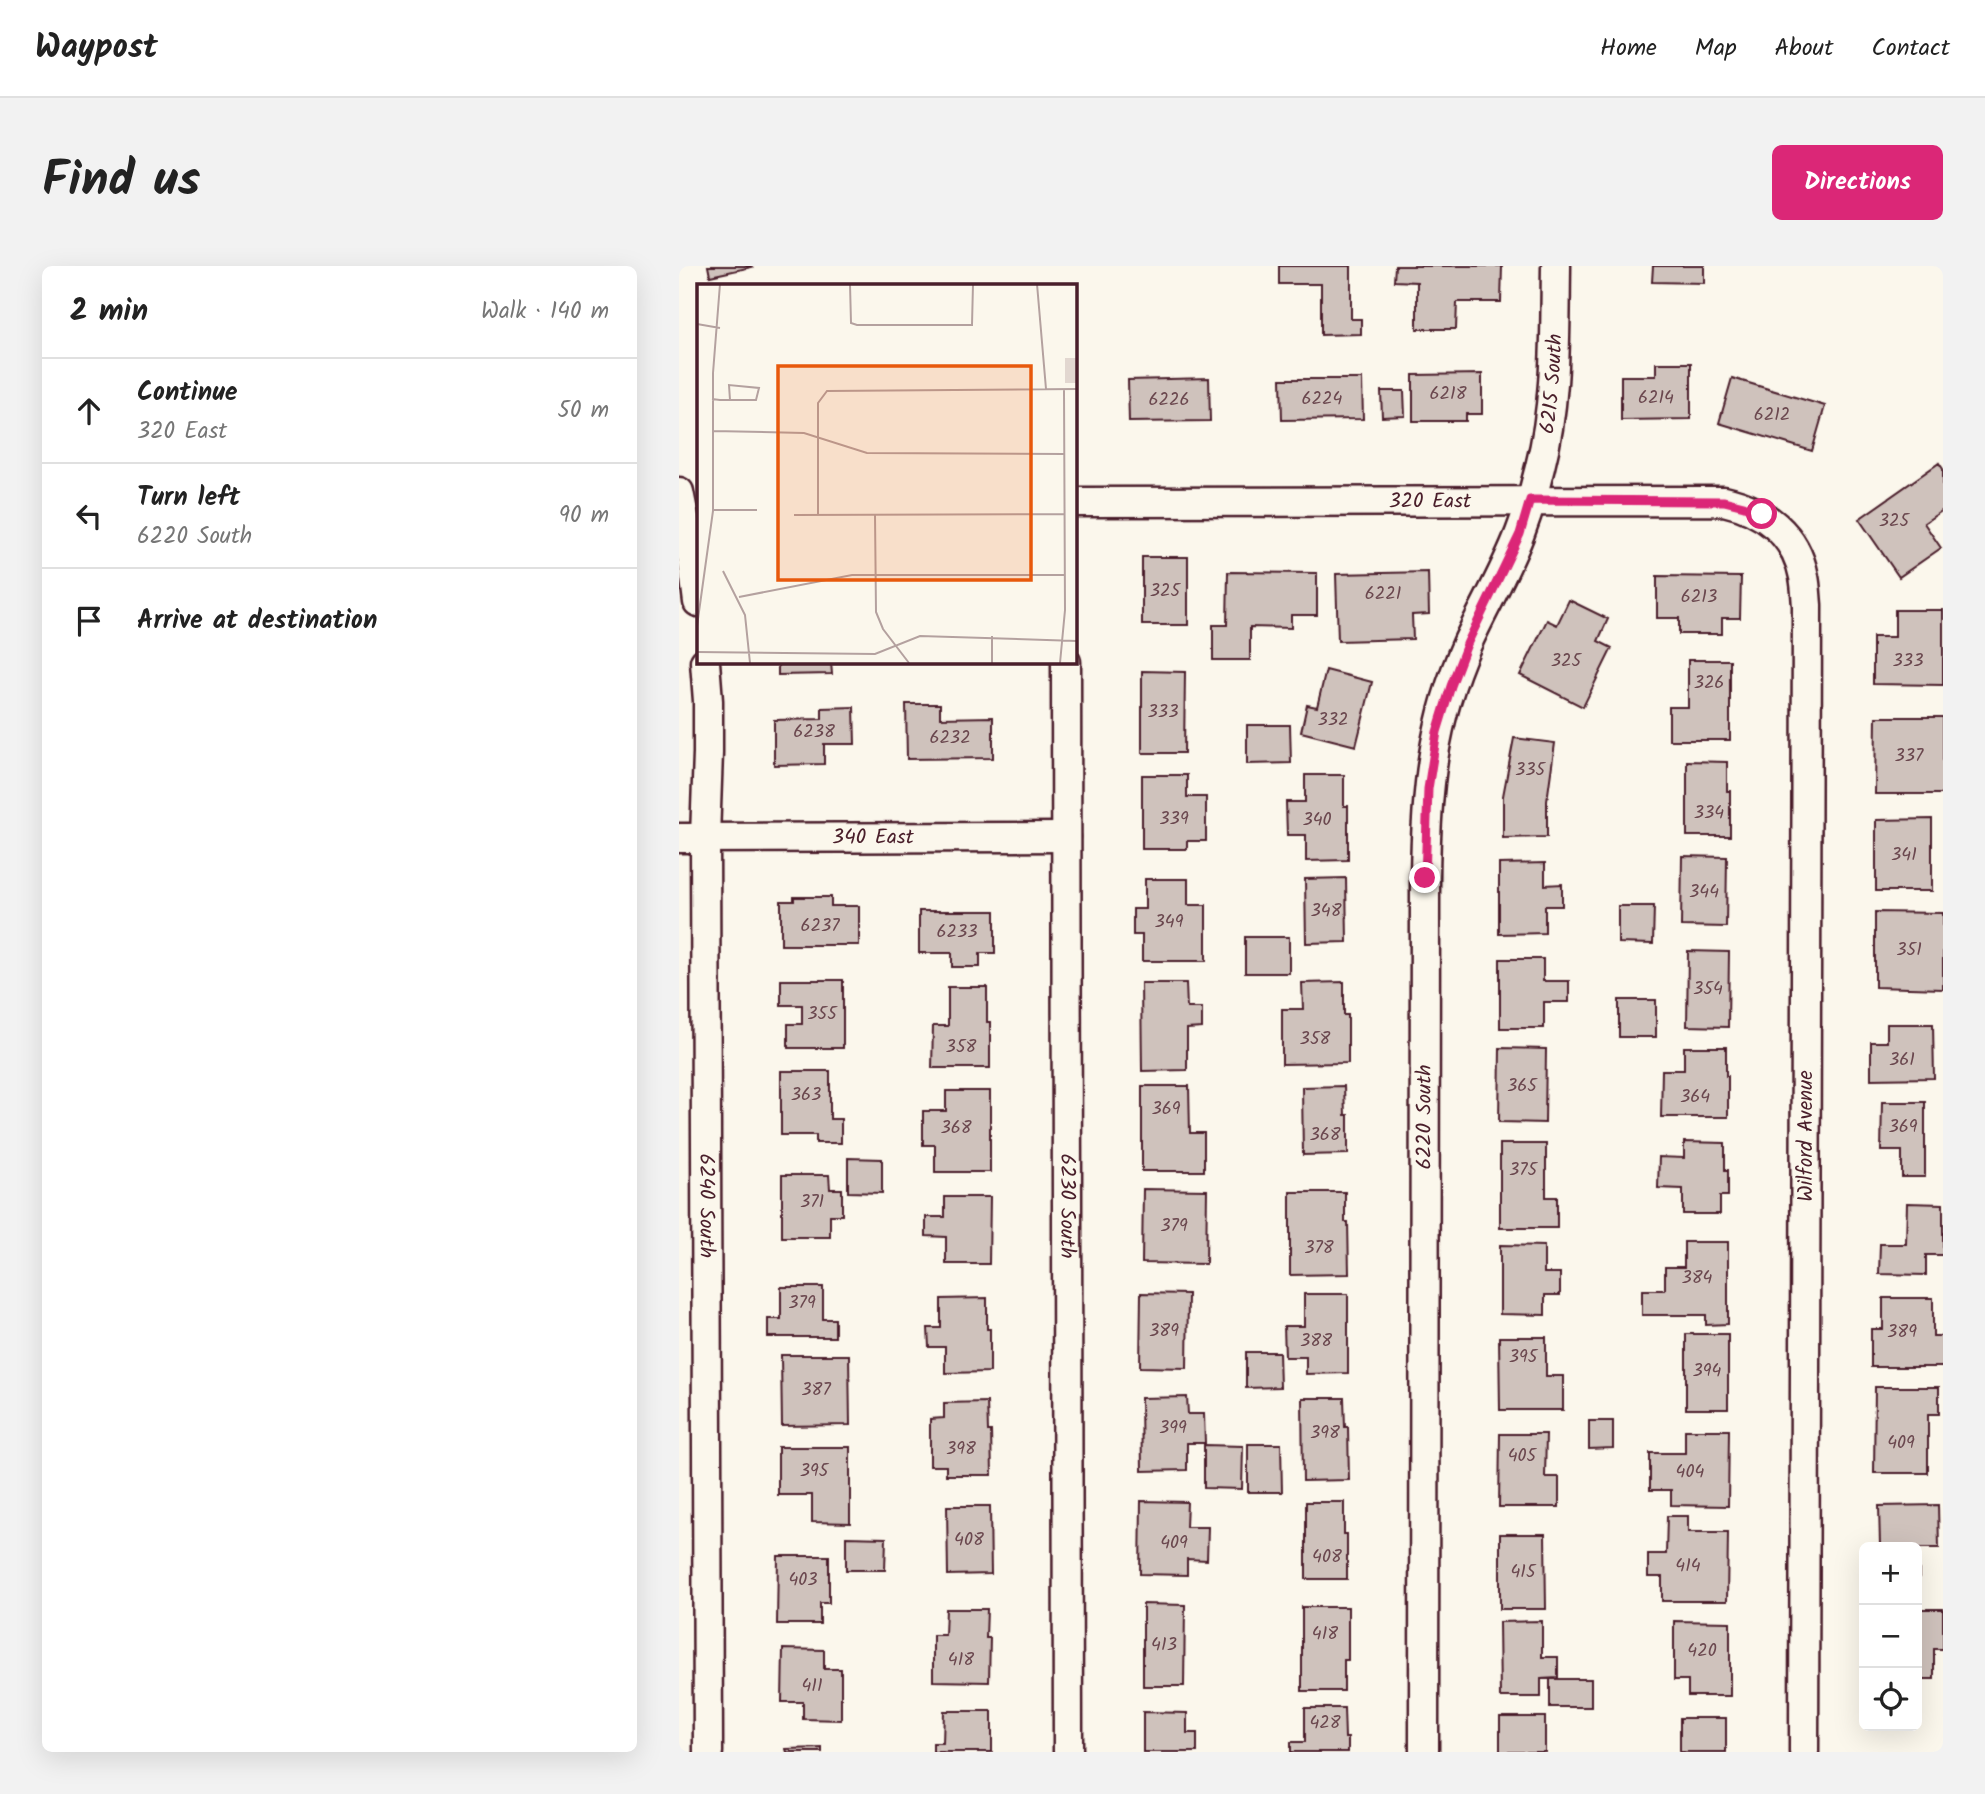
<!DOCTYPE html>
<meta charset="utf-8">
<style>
:root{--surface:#fff;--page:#f2f2f2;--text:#222;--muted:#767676;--line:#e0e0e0;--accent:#db2777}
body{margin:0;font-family:Kalam,sans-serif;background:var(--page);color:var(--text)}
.controls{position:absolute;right:21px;bottom:21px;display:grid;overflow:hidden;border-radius:10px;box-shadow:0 7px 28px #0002}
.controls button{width:63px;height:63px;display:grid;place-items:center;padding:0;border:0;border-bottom:2px solid var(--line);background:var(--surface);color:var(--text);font:35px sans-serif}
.stop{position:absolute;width:21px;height:21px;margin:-16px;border:5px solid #db2777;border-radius:50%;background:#fff}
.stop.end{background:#db2777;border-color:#fff;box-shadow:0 2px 7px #0008}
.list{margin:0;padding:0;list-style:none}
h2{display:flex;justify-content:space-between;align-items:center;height:91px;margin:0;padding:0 28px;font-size:30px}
h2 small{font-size:23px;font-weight:400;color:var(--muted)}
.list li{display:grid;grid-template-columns:46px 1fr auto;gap:21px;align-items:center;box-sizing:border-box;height:105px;padding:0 28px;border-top:2px solid var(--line)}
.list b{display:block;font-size:26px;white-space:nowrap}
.list p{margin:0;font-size:23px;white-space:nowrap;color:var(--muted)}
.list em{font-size:23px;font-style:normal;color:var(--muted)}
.icon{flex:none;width:38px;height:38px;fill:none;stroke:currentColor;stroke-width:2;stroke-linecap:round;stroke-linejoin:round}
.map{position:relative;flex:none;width:1264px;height:1486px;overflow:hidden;border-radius:10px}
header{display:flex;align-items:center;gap:42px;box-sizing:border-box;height:98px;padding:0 35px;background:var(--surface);border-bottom:2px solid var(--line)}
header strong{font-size:33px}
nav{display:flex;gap:38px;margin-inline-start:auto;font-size:24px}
.intro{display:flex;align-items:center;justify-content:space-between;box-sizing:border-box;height:168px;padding:0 42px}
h1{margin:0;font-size:49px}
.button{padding:18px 32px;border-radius:10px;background:var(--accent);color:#fff;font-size:24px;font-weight:700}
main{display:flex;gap:42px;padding:0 42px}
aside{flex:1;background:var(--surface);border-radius:10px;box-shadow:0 7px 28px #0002}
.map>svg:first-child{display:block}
.building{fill:#cfc2bc;stroke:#4a1f2b;stroke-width:2}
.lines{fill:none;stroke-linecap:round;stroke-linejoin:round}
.minor-casing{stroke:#4a1f2b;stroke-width:33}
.minor{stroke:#fbf7ec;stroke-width:28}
.route{stroke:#db2777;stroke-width:9}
.labels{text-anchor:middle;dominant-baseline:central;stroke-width:5;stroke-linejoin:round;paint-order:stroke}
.number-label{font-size:18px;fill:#6b484f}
.street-label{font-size:21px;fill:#4a1f2b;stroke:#fbf7ec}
.inset-road{fill:none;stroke:#b4a19f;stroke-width:2}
.view{fill:#e8590c;fill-opacity:0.15;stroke:#e8590c;stroke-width:3.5}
.inset-edge{fill:none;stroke:#4a1f2b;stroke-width:3.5}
</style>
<header>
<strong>Waypost</strong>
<nav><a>Home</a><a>Map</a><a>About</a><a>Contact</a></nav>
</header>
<div class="intro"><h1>Find us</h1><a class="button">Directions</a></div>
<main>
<aside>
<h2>2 min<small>Walk · 140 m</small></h2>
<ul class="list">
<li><svg class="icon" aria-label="ahead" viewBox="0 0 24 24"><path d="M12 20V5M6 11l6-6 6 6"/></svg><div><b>Continue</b><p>320 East</p></div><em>50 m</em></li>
<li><svg class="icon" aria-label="left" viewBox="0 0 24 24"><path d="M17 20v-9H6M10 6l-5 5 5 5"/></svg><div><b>Turn left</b><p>6220 South</p></div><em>90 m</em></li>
<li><svg class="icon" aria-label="arrive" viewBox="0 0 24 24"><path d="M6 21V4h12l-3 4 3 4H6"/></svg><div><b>Arrive at destination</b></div></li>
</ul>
</aside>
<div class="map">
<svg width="1264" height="1486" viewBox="0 0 1264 1486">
<rect width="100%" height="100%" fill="#fbf7ec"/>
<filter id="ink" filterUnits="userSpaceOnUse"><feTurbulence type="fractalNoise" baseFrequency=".0143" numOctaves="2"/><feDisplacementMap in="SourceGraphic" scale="14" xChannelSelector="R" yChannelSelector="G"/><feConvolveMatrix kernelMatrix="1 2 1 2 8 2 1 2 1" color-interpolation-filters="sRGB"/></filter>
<g filter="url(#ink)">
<path class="building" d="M29,0H72L73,1L31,10Z
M600,0H672V53H682V68L642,69V18H600Z
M716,0H823L822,36H778L777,63H738V16L715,15Z
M974,0H1025V17L973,16Z
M977,97H1012V153L942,154V110H977Z
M803,108V148H787V155H734V109Z
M530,112L531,155L450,156L449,114Z
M1053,112L1146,140L1133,185L1040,157Z
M602,113H683L684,153L603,154Z
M702,125H725L726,150L703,151Z
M1260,197L1264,203V244L1245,257L1262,282L1220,311L1180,253Z
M463,291H509V359H463Z
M549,306L638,307V349H612V362L571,361V394H534V359H548Z
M749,306L750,348L733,349L734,373L659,375L657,308Z
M978,310L1062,311L1061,352H1043V368H1000V352H978Z
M890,334L929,353L919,375L933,382L904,441L841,409L868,354L878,359Z
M1216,344H1264V419L1194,418V371H1216Z
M1009,394H1051V474H990V441H1009Z
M99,396H152L153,408L99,409Z
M647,404L693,416L677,480L622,466L628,439L638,441Z
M463,405L506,406L505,487H463Z
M227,438H261V452L314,451V492L228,493Z
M175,441L176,478H145V498L95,499V454L143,453V442Z
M1197,451H1264V528H1196Z
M568,459H611L612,497L568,498Z
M835,472L876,477L868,535V571L824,572V530Z
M1008,495L1048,496V525H1051V570H1008Z
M463,509H508V531H527V575H508V583H463Z
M626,509H665V540H669V594L627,595V569H608L607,536H626Z
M1253,553V625H1197V554Z
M1003,590L1048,591L1047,661L1002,660Z
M866,597V619L883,618V640H866V667L820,668V598Z
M667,612L668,676L627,677L626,613Z
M466,613H509V639H527V695H463V669H454V643H466Z
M115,631H152V640H180V679H102V635H115Z
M939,640H975L974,678L939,677Z
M240,645H316V687H301V701H273V687H240Z
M1196,646L1264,647V723L1196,721Z
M566,671H610V707H566Z
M1009,685L1050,686L1049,761L1008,760Z
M821,693H864V715H890V736H865V762H821Z
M102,714H164V782H109V758H123V739H102Z
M665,716V749H669V797L603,798V743H624L623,717Z
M462,717H507L508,742H523V762L508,763V804L463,805Z
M269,721H308V756H311V802H253L254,760H269Z
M940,734H977V771H940Z
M1208,758H1254L1255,812L1192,813V776H1208Z
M1005,781H1047V810H1049V851H982L983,804H1005Z
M821,782L867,783L866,857L820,856Z
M102,805H151V853H162V877H137V869H102Z
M463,820H510L511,867H525V905H463Z
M665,820L666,849H669V888L624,889L623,821Z
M267,825H311V906H256V879H244V845H267Z
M1203,836H1246V911H1223V885H1202Z
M1005,876L1046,877V904H1049V930H1041V948H1004V923L979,922L980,891L1005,892Z
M821,878H867V931H878V962H821Z
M169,892L203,893V927L169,926Z
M103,909H150L151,923H163V949H151V971H103Z
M464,923L528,924L527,998L463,997Z
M611,926H666V956H669L670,1008L611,1009Z
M266,931H311L310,998H267V971L247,970V951H266Z
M1228,937L1264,938V989H1247V1009L1200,1008L1201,978H1227Z
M1005,976H1049V1058L1027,1059V1049H963V1024H986V1001H1005Z
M821,979L865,980V1007H881V1029H866V1049L821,1048Z
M102,1021H144V1053H156V1071H89V1053H102Z
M462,1027L509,1028L508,1102L461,1101Z
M625,1028H669V1107L627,1108V1091H606L605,1060H625Z
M308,1032V1063H311V1106L266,1107V1081H250L249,1062H262V1033Z
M1204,1032H1254V1070H1264V1101H1192V1063H1204Z
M1007,1068H1049V1143H1007Z
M820,1071H867V1110H884V1144H821Z
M567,1086H600L601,1121L567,1122Z
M102,1089H170L171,1159L103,1160Z
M1196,1121H1260V1148H1249V1207H1195Z
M508,1131L509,1148H525L526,1177H508V1204L463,1205L462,1132Z
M623,1132H665L666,1161H669L670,1214L624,1215Z
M308,1136L309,1165H312L313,1209H267V1200H251V1153L265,1152V1137Z
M910,1155H934V1182L910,1183Z
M1006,1164H1050L1049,1240L992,1239V1224H971V1187H1006Z
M821,1168H867L866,1211H880V1241H820Z
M569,1178H602L603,1226H569Z
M525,1179L564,1180L563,1223L525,1222Z
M99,1181H171V1257L133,1256V1229H99Z
M462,1235L508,1236L507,1261H529L528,1294L508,1293V1309L461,1308Z
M627,1236H665V1268H668V1313H627Z
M1259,1239L1260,1282H1240V1313H1238V1281H1207V1279H1201L1200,1240Z
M268,1240H311L312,1308L269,1309Z
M988,1250H1009V1266H1049L1048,1335H983V1311H969V1288H987Z
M821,1268H866L867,1343H821Z
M167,1271L207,1272L206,1304H167Z
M99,1290H150V1337H141V1358H98Z
M464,1338L506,1339L505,1420H464Z
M623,1341H669V1394H665V1425H623Z
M267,1343H308L307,1372H311L310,1416L254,1415V1369H266Z
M1238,1343H1264V1383H1255V1413H1238Z
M863,1355V1391H879V1412L862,1413V1431H821L820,1356Z
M995,1355L1051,1356V1430H1009V1414H995Z
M104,1383L145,1384V1403H162V1454L124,1453V1436H103Z
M871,1413H912V1441H871Z
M626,1442H665L666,1472H669V1486H612V1476H626Z
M265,1445H313V1486H254V1477H264Z
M464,1446L508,1447V1467H518V1486H464Z
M821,1451H866V1486H821Z
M1001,1452H1047V1486H1001Z
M143,1482V1486H108L107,1483Z"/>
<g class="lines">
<defs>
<g id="minor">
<path d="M0,226L14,296L19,336"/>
<path id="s1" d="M396,236L1045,235C1085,244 1117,268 1125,311C1127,320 1127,330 1128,339L1125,1486"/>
<path id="s2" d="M26,396L29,435V487L26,571L29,1486"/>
<path id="s3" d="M387,396L389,1486"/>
<path id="s4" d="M0,572L387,571"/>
<path id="s5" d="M745,1486L746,612C747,527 753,456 788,378C805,341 826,306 841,267C849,246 856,223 861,201C878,136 876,67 877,0"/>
</g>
</defs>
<use href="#minor" class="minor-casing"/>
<use href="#minor" class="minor"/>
</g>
</g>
<g class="lines" filter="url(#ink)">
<path class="route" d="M746,612L749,523L758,466L772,420L788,378L841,268L851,234L1045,235L1065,240L1083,248"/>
</g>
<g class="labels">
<g class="number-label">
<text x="769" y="128">6218</text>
<text x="977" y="132">6214</text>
<text x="643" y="133">6224</text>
<text x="490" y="134">6226</text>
<text x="1093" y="149">6212</text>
<text x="1215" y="255">325</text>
<text x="486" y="325">325</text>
<text x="704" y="328">6221</text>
<text x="1020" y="331">6213</text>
<text x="887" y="395">325</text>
<text x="1229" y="395">333</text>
<text x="1030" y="417">326</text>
<text x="484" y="446">333</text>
<text x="654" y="454">332</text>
<text x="135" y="466">6238</text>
<text x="271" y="472">6232</text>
<text x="1230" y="490">337</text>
<text x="851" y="504">335</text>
<text x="1030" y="547">334</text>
<text x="495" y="553">339</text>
<text x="638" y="554">340</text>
<text x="1225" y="589">341</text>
<text x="1025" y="626">344</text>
<text x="647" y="645">348</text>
<text x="490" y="656">349</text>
<text x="141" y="660">6237</text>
<text x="278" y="666">6233</text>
<text x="1230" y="684">351</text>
<text x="1029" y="723">354</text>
<text x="143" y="748">355</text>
<text x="636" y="773">358</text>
<text x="282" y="781">358</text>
<text x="1223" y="794">361</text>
<text x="843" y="820">365</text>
<text x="127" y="829">363</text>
<text x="1016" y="831">364</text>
<text x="487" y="843">369</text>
<text x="1224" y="861">369</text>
<text x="277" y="862">368</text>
<text x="646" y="869">368</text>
<text x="844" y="904">375</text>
<text x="133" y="936">371</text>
<text x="495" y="960">379</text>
<text x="640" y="982">378</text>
<text x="1018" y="1012">384</text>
<text x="123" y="1037">379</text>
<text x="485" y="1065">389</text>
<text x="1223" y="1066">389</text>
<text x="637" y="1075">388</text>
<text x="844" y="1091">395</text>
<text x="1028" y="1105">394</text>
<text x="137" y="1124">387</text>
<text x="494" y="1162">399</text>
<text x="646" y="1167">398</text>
<text x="1222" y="1177">409</text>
<text x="282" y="1183">398</text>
<text x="843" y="1190">405</text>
<text x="135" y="1205">395</text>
<text x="1011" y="1206">404</text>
<text x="290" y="1274">408</text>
<text x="495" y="1277">409</text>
<text x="648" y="1291">408</text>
<text x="1009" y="1300">414</text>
<text x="844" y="1306">415</text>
<text x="124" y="1314">403</text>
<text x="646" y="1368">418</text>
<text x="485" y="1379">413</text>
<text x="1023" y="1385">420</text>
<text x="282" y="1394">418</text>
<text x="133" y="1420">411</text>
<text x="646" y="1457">428</text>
</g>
<g class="street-label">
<text stroke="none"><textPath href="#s5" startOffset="1390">6215 South</textPath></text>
<text stroke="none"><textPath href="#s1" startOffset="355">320 East</textPath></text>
<text stroke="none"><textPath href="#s4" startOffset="194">340 East</textPath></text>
<text stroke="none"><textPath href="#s5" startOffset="635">6220 South</textPath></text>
<text transform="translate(1127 870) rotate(-90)">Wilford Avenue</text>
<text stroke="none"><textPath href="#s2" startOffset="544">6240 South</textPath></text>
<text stroke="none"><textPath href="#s3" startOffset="544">6230 South</textPath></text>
</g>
</g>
<g transform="translate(18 18)">
<rect width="380" height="380" fill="#fbf7ec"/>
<path d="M368,74H380V99H368Z" fill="#e2d7d0"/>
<path class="inset-road" d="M153,0L154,39L160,41H275L276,0M340,0L349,105M0,40L23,44M15,115L23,116H59L62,104L32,101L33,116M16,147L107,149L170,169L367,170M16,226H60M121,230V119L130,107L380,105M97,231L367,230M178,231L179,328L186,345L212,379M26,287L48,331L53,379M42,313L155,291H368M0,342L16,227V89L23,0M295,352V379M0,368L178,370L223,352L380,357M363,379L368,326L367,106"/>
<path class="view" d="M81,82H334V296H81Z"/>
<rect width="380" height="380" class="inset-edge"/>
</g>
</svg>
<div class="controls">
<button>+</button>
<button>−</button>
<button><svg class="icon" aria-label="locate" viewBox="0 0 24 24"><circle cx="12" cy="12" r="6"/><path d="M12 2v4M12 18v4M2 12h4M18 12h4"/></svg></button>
</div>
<div class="stop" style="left:1083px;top:248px"></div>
<div class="stop end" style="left:746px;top:612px"></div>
</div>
</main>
